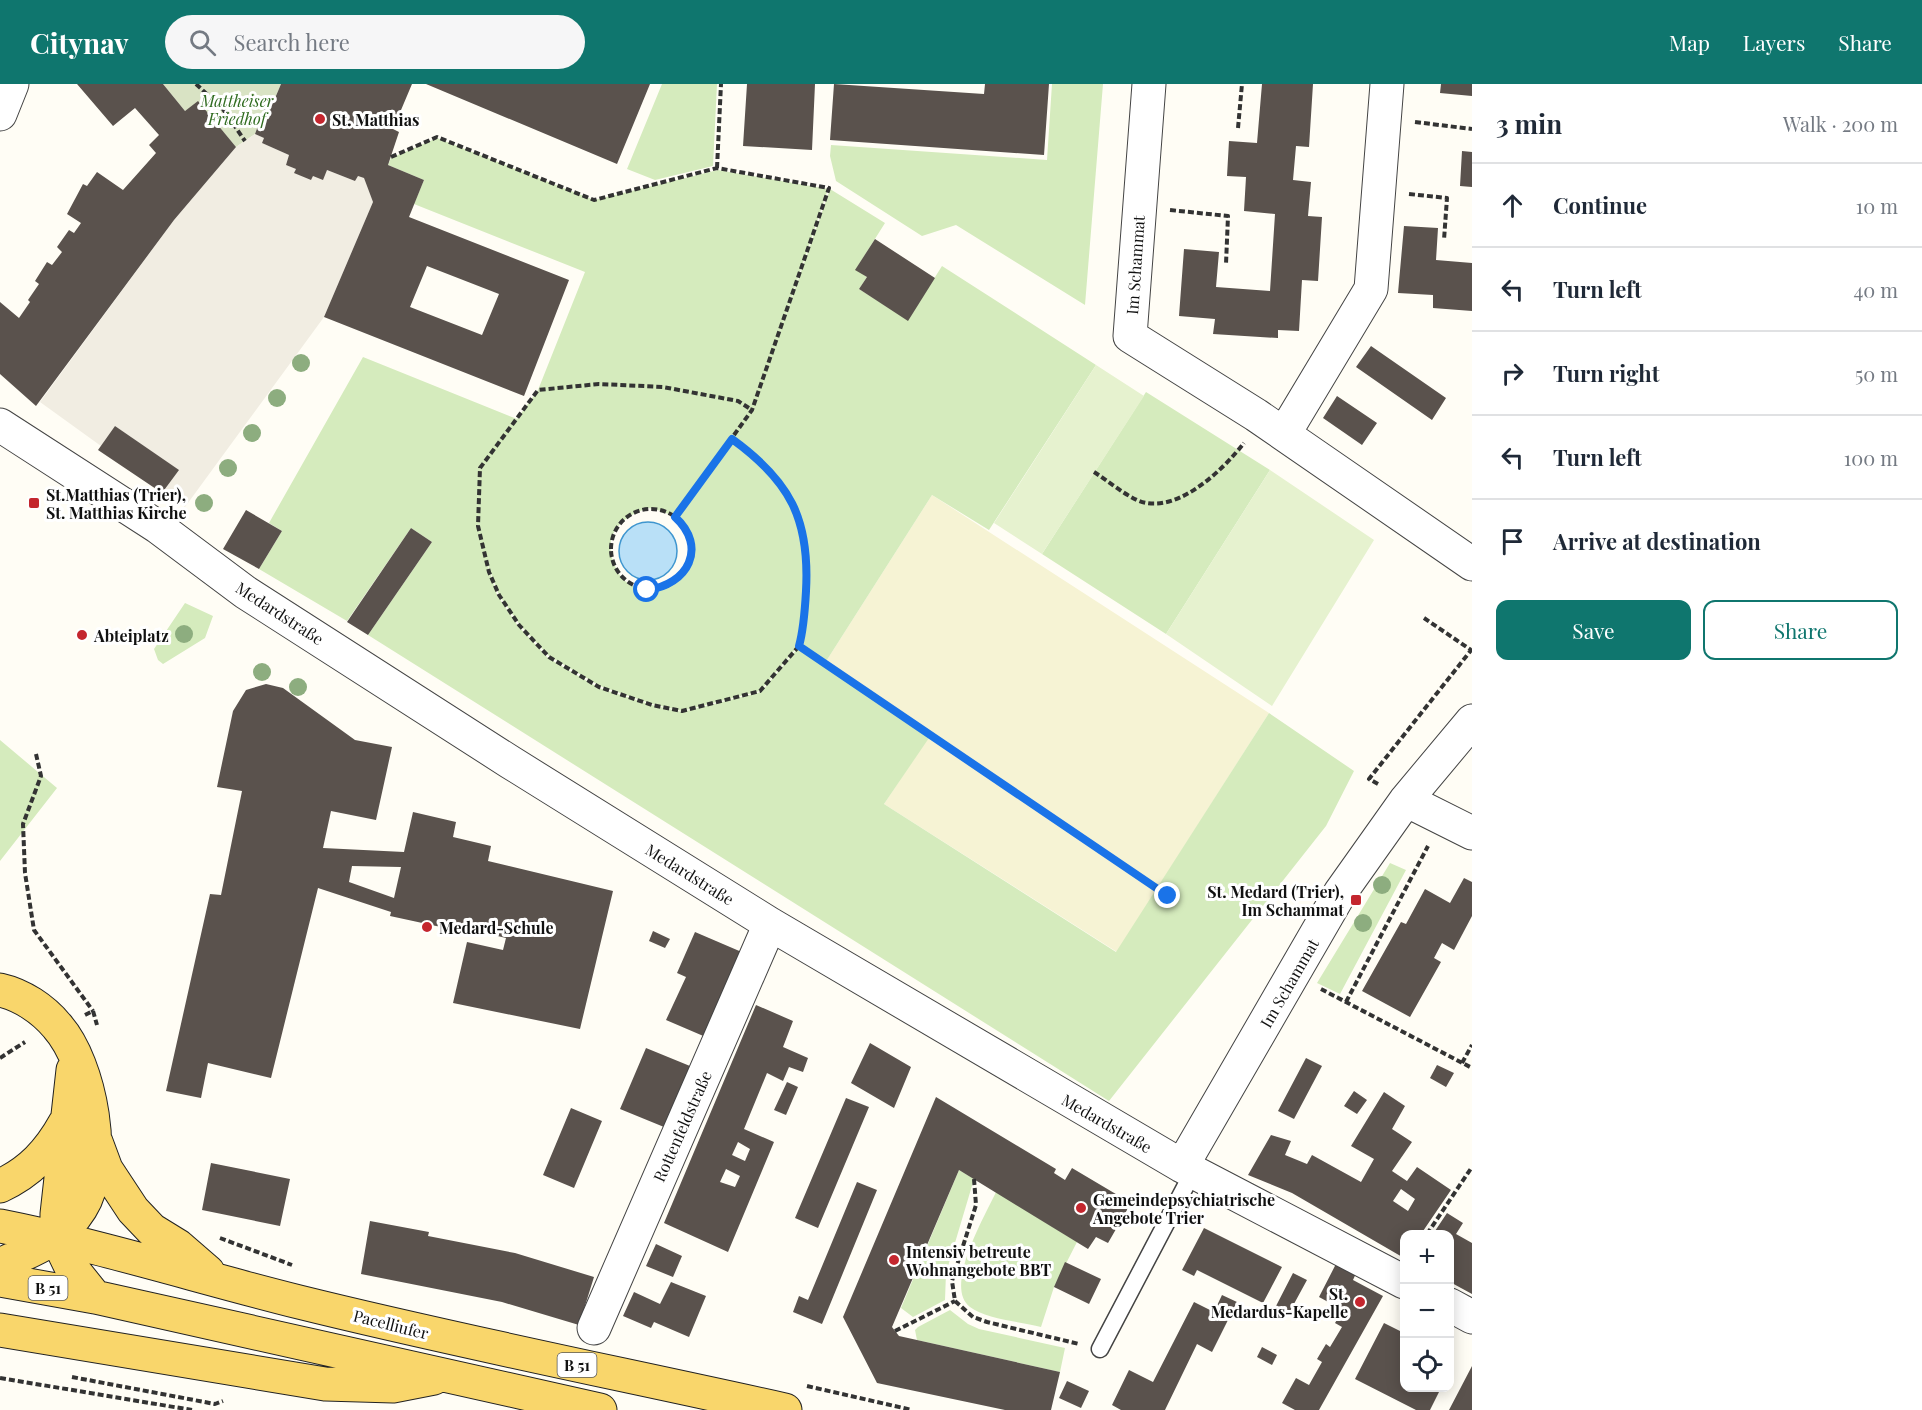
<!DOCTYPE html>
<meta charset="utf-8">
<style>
:root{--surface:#fff;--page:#f6f6f7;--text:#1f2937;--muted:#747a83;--line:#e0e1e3;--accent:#0f766e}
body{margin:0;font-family:"Playfair Display",serif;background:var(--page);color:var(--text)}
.controls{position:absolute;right:18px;bottom:18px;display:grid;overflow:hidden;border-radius:12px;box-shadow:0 3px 15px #0003}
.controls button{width:54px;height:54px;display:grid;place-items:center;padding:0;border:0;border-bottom:2px solid var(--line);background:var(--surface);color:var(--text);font:30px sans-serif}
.stop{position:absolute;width:18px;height:18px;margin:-14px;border:4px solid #1a73e8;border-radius:50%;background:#fff}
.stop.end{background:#1a73e8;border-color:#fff;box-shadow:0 2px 6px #0008}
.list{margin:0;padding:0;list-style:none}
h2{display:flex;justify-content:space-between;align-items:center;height:78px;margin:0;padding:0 24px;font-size:26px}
h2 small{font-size:20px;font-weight:400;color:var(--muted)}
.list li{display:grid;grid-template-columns:39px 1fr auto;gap:18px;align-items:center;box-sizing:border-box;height:84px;padding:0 24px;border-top:2px solid var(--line)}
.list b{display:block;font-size:22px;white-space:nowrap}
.list em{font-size:20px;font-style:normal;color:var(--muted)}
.actions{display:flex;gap:12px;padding:18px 24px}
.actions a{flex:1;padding:14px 0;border:2px solid var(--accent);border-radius:12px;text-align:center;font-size:21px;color:var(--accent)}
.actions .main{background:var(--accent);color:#fff}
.icon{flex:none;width:33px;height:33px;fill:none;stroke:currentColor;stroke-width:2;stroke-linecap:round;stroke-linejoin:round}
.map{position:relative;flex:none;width:1472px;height:1326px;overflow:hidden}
header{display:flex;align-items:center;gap:36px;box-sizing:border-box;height:84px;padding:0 30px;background:var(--accent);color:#fff}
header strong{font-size:28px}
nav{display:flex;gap:33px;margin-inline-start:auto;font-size:21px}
.search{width:420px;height:54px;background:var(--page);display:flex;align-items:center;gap:15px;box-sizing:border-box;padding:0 21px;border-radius:33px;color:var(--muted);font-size:22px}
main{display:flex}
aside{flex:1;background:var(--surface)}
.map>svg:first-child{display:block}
.farmland{fill:#f6f3d4}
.green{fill:#d5ebbd;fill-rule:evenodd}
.cemetery{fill:#d9e3c4}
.pitch{fill:#e6f2cf}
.plaza{fill:#f1ede2}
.water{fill:#b9e0f7;stroke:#3f96cf;stroke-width:1.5}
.building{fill:#5a524d;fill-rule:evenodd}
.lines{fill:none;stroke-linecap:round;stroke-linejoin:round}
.service-casing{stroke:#444;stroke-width:19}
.minor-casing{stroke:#444;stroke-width:35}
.tertiary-casing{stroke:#444;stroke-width:35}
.primary-casing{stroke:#222;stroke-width:35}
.path{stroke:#333;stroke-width:4;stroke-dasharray:6 3;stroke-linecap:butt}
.service{stroke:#fff;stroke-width:16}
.minor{stroke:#fff;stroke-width:33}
.tertiary{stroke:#fff;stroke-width:33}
.primary{stroke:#f9d66b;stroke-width:33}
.tree{fill:#8dad7f}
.route{stroke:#1a73e8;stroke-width:8}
.poi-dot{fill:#c4262e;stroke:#fff;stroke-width:2}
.labels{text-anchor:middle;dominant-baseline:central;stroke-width:6;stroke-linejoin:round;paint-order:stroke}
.shield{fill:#fff;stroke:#585858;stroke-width:1.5}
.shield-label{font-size:15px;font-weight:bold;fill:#111}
.park-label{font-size:16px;font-style:italic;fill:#2f6b1f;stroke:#fff}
.poi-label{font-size:16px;font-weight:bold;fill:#111;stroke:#fff;text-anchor:start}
.street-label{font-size:16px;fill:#111;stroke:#fff}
</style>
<header>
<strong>Citynav</strong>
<div class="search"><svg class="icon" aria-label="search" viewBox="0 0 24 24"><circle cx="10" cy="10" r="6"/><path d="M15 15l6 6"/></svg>Search here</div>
<nav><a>Map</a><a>Layers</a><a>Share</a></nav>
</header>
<main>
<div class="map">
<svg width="1472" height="1326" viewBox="0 0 1472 1326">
<rect width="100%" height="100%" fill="#fffdf5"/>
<path class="farmland" d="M932,411L1269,629L1117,868L884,720L930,651L825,579Z"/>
<path class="green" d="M662,0H717L713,82L655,96L627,85Z
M1052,0H1103L1085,221L956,141L922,152L836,97L830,72L831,61L1047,76Z
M437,54L594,116L718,86L828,105L776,259L830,105L885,139L856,185L867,193L859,205L908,236L942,182L1096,281L989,446L932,411L825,579L799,561L760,607L682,627L652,620L600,602L549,572L520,541L499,511L485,473L497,511L518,542L548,574L599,604L652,621L682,628L761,608L799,563L931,651L884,720L1116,868L1269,629L1354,687L1326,742L1109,1017L368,551L432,458L411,444L347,537L259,485L282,447L269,439L363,273L517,335L538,306L585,188L414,120L424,96L388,81L391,74ZM648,424C716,433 695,521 637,504C629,501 620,494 617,486C600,454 618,434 648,424Z
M1146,308L1270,386L1166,550L1042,470Z
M185,519L213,532L205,554L163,580L158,576L154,565Z
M0,656L57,704L0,777Z
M1390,779L1406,786L1340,910L1317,899Z
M959,1086L974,1095L946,1189L945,1216L913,1233L901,1224Z
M996,1108L1077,1158L1054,1203L1041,1243C1022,1238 985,1235 970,1223C943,1203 985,1132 996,1108Z
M950,1226L968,1240L979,1245L1065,1264L1060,1288L917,1256L915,1246L918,1243Z"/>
<path class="cemetery" d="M163,0H281L273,19L267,17L255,50L236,63L198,18L185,27Z"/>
<path class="pitch" d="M1096,281L1144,312L1042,470L994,439Z
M1270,386L1374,456L1272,622L1166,550Z"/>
<path class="plaza" d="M255,50L264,54L262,59L289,71L286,81L296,85L295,89L311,96L313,92L327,86L355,97L358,92L364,94L373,118L324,233L185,423L164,407L178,386L115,342L101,362L40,318L174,136L236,63Z"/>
<path class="water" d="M619 467a29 29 0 1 1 58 0a29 29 0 1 1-58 0Z"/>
<path class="building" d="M77,0H163L185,27L198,17L236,63L174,136L36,322L0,290V218L19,234L30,218L28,216L39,200L35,197L47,178L52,181L62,168L57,163L69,146L74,149L81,139L67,130L83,100L87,102L97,88L123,106L156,69L149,61L159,51L135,24L113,42Z
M281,0H412L393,45L399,48L388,81L424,96L409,133L569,196L524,312L324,233L373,118L364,94L358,92L355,97L327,86L323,96L313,92L311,96L294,89L296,85L286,81L289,71L262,59L264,54L255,50L267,17L273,19ZM427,182L499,210L482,251L410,223Z
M426,0H650L617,80Z
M747,0H815L812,66L743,62Z
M834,0L984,10L985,0H1049L1044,71L830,56Z
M1262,0H1313L1309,63L1296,62L1293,96L1311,98L1308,132L1322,133L1318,197L1302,196L1299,247L1278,246V254L1213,250L1215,235L1179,232L1184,165L1219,168L1216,203L1270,207L1275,130L1244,127L1246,93L1227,92L1229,57L1257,59Z
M1441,0H1472V12L1440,9Z
M1462,67L1472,68V103L1460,102Z
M1404,142L1438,144L1436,176L1472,179V227L1433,224V211L1398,209Z
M875,155L935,194L908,237L859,205L867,193L855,186Z
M1371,262L1446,314L1432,336L1356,283Z
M1337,312L1377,339L1362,361L1323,334Z
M115,342L179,386L162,409L98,366Z
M246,426L282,447L259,485L223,465Z
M411,444L432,458L368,551L347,538Z
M266,600L283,604L355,656L392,663L376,736L331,727L323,764L404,768L413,728L456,738L453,753L491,762L488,777L613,807L580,945L453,919L467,858L503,866L506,854L451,841L450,845L390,832L391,828L318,804L271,994L208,979L201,1014L166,1007L210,810L221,811L242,707L217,703L233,627L246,606ZM352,782L401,783L394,814L349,798Z
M1464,794L1472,798V832L1454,866L1442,859L1434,874L1441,878L1410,933L1362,907L1401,838L1406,840L1425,805L1450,819Z
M653,847L670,855L665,864L649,857Z
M695,848L744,869L708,954L666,936L686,893L677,889Z
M756,921L793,937L783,963L808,974L803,988L789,983L783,997L767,989L744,1045L774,1058L728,1168L664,1139ZM738,1058L750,1065L745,1077L732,1071ZM726,1085L740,1092L735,1103L720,1098Z
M870,959L911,983L894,1024L851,999Z
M646,964L690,982L664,1043L620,1025Z
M1306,974L1322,982L1294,1035L1278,1027Z
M1437,981L1454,989L1446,1003L1430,994Z
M787,998L798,1003L786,1031L774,1026Z
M1354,1007L1367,1016L1357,1030L1344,1022Z
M1384,1008L1405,1022L1392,1045L1412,1058L1392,1087L1407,1097L1417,1083L1451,1106L1421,1150H1404V1174L1292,1109L1248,1091L1271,1051L1291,1057L1285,1071L1307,1080L1312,1071L1361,1098L1374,1075L1351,1062ZM1401,1105L1415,1115L1408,1127L1393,1117Z
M936,1013L1056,1085L1054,1089L1065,1096L1072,1084L1131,1119L1108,1159L1096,1153L1088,1165L959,1086L892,1243L899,1252L1060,1288L1051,1326H1005L877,1299L843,1233Z
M846,1014L869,1023L818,1144L795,1134Z
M571,1024L602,1037L574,1104L543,1091Z
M211,1079L290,1095L280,1142L202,1126Z
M857,1098L877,1106L822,1240L793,1228L799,1212L808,1216Z
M1447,1129L1463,1139L1456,1150L1472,1159V1210L1450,1198V1150H1433Z
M370,1137L429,1148L428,1152L515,1169L594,1193L579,1241L502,1218L361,1190Z
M1204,1144L1282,1183L1263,1219L1197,1186L1194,1192L1182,1186Z
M656,1160L682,1172L673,1193L646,1182Z
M1338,1176L1358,1185L1353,1196L1383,1212L1319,1326H1295L1282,1319L1296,1294L1309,1301L1322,1278L1317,1275L1326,1260L1330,1263L1342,1243L1335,1239L1343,1226L1319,1213Z
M1065,1178L1101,1195L1089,1220L1054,1203Z
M1293,1189L1307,1196L1289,1229L1276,1222Z
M671,1198L706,1212L689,1253L654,1238L651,1244L623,1232L634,1208L660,1220Z
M1222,1211L1237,1218L1212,1268L1197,1260L1165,1326H1121L1112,1321L1129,1286L1153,1298L1194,1218L1214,1228Z
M1384,1239L1404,1249V1304H1441L1430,1326H1416L1355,1295Z
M1262,1263L1277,1271L1272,1281L1257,1273Z
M1472,1282V1326H1449Z
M1067,1297L1089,1307L1081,1324L1059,1314Z"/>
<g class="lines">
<defs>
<path id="service" d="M1100,1265L1193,1088"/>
<path id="minor" d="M1149,0L1130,252L1256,331L1472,480
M0,341L158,443L245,508L510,678L770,840L1182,1082L1404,1198
M1284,350L1371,205L1387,0
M1406,716L1472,749
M1182,1082L1340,809L1406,716L1472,637
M1450,1221L1472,1233
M594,1244L770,840"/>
<path id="tertiary" d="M0,30L12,0"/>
<path id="primary" d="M0,906C22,911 43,925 57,942C91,980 109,1080 81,1124C59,1159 35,1164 0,1181
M73,986L57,1130V1154L71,1183L95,1213
M96,1058L106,1085L133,1126L152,1146L178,1162L208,1188
M0,1102C30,1088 49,1068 65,1039
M0,1142C101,1162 199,1193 299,1218C460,1258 623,1290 785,1326
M0,1196L95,1213L600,1326
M0,1246L325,1300L393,1302L434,1294"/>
</defs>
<use href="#service" class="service-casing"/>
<use href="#minor" class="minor-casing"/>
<use href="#tertiary" class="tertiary-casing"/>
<use href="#primary" class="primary-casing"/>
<path class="path" d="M196,0L223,25L245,57
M1415,38L1472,45
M1238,44L1242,0
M391,73L437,53L594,116L717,84L829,104L752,326L675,433
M717,84L721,0
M1409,110L1447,114L1444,156
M1170,126L1228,132L1226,180
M732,355C812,413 810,460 802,552L799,562L760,607L682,627L652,621L599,603L549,573L519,541L499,511L489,488L478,442L480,384L538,306L599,300L663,303L738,317L752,326
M1094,388C1108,397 1122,409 1137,416C1175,433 1223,386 1244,359
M611 465a40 40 0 1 1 80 0a40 40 0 1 1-80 0Z
M1424,534L1471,566
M799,562L1168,812
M36,670L41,692L23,740L25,789L34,846L93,927
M1378,700L1369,695L1472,565
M1321,905L1472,984
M1346,918L1428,762
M85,931L93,927L97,941
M0,974L25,958
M1462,979L1472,961
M974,1095L976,1121L952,1197L955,1217L973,1233L987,1238L1079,1260
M1427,1150L1472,1083
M220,1154L292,1181
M895,1247L955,1217
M72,1293L215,1320L223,1317
M0,1294L192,1326
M807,1302L912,1326"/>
<use href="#service" class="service"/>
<use href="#minor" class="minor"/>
<use href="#tertiary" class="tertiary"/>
<use href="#primary" class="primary"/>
</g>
<g class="tree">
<circle cx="301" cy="279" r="9"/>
<circle cx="277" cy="314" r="9"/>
<circle cx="252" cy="349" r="9"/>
<circle cx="228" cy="384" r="9"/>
<circle cx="204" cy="419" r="9"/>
<circle cx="184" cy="550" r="9"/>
<circle cx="262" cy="588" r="9"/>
<circle cx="298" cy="603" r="9"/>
<circle cx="1382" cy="801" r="9"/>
<circle cx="1363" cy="839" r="9"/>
</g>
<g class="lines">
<path class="route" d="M647,506C688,501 708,463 675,433L732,355C790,397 810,435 806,507C805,525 804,544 799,562L1168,812"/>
</g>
<g class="poi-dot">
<circle cx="320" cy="35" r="6"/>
<rect x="28" y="413" width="12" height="12" rx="3"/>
<circle cx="82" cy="551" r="6"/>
<rect x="1350" y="810" width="12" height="12" rx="3"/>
<circle cx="427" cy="843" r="6"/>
<circle cx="1081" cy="1124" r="6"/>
<circle cx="894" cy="1176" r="6"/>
<circle cx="1360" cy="1218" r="6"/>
</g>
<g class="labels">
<g class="shield">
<rect x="28.5" y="1192" width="39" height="24" rx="4.5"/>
<rect x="557.5" y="1269" width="39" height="24" rx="4.5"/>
</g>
<g class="shield-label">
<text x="48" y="1204">B 51</text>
<text x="577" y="1281">B 51</text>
</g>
<g class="park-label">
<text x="237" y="16">Mattheiser<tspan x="237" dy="18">Friedhof</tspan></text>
</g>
<g class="poi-label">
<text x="332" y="35">St. Matthias</text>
<text x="46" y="410">St.Matthias (Trier),<tspan x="46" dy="18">St. Matthias Kirche</tspan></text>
<text x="94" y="551">Abteiplatz</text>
<text x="1344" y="807" text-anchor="end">St. Medard (Trier),<tspan x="1344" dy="18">Im Schammat</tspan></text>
<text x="439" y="843">Medard-Schule</text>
<text x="1093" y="1115">Gemeindepsychiatrische<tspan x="1093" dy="18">Angebote Trier</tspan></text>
<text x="906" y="1167">Intensiv betreute<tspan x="906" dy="18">Wohnangebote BBT</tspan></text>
<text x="1348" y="1209" text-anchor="end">St.<tspan x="1348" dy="18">Medardus-Kapelle</tspan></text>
</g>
<g class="street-label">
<text transform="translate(1135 181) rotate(-86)">Im Schammat</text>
<text transform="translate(280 529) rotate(33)">Medardstraße</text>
<text transform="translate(690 790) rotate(32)">Medardstraße</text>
<text transform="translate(1289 899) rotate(-60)">Im Schammat</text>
<text transform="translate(1107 1039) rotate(30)">Medardstraße</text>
<text transform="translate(682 1042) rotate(-66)">Rottenfeldstraße</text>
<text transform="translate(391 1240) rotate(14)">Pacelliufer</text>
</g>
</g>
</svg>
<div class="controls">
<button>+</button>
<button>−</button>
<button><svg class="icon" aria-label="locate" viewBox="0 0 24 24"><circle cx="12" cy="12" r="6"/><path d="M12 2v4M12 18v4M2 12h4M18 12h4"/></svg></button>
</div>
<div class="stop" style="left:647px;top:506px"></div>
<div class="stop end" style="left:1168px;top:812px"></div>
</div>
<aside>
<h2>3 min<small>Walk · 200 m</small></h2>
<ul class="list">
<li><svg class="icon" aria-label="ahead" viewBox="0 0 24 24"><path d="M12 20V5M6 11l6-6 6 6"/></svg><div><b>Continue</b></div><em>10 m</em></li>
<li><svg class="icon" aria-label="left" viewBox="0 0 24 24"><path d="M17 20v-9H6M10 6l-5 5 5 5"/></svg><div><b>Turn left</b></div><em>40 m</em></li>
<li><svg class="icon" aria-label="right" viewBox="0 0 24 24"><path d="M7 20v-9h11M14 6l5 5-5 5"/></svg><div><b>Turn right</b></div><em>50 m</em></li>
<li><svg class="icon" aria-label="left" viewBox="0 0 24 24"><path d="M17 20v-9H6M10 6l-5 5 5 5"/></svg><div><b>Turn left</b></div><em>100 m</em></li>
<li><svg class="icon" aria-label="arrive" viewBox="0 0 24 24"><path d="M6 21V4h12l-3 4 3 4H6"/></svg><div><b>Arrive at destination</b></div></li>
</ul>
<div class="actions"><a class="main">Save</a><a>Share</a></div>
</aside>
</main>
